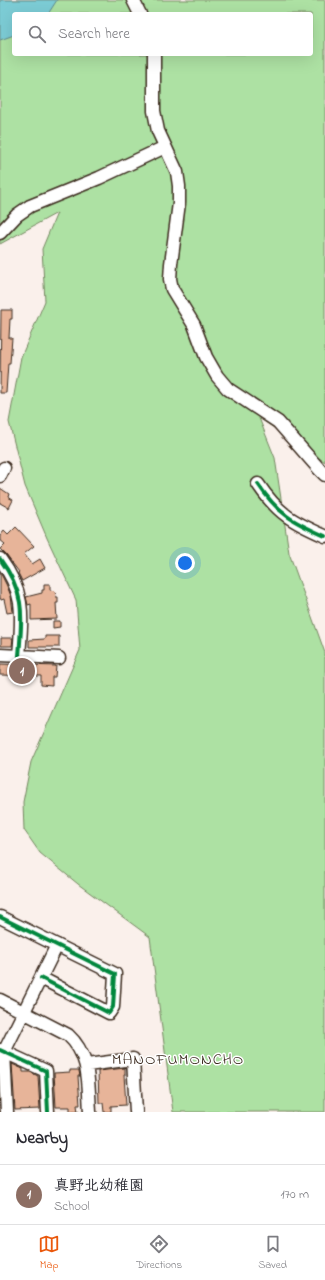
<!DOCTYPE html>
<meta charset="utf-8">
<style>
:root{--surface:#fff;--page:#f7f7f7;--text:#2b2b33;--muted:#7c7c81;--line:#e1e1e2;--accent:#ea580c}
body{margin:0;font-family:"Indie Flower","Klee One",sans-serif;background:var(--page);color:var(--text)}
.you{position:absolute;left:185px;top:563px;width:14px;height:14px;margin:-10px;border:3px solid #fff;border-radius:50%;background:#1a73e8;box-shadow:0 0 0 6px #1a73e833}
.badge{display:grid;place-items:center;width:26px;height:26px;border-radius:50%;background:var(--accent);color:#fff;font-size:13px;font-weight:700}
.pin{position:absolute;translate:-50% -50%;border:2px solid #fff;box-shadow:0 1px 4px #0006}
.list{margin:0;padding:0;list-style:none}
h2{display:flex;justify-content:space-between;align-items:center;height:52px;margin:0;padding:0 16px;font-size:17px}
h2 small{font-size:13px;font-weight:400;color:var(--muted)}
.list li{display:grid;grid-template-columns:26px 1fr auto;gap:12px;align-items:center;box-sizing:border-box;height:60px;padding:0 16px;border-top:1px solid var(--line)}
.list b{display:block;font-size:15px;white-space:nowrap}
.list p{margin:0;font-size:13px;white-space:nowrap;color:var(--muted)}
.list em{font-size:13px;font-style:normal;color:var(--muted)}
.icon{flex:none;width:22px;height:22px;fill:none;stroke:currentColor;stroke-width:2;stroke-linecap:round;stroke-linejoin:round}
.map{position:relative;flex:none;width:325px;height:1112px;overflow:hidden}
.search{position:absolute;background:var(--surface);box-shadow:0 4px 16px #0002;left:12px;right:12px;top:12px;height:44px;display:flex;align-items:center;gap:10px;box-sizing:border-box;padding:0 14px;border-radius:4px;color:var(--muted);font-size:15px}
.sheet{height:112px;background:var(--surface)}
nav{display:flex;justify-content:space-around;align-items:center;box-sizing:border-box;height:56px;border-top:1px solid var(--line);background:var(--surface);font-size:11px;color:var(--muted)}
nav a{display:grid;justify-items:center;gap:2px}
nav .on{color:var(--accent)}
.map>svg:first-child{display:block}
.green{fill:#ade1a3;stroke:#748660;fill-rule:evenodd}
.water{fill:#7bccd5;stroke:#618b8c}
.building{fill:#e7b499;stroke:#3b2a1e}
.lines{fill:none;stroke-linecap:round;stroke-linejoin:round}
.minor-casing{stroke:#3b2a1e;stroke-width:15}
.minor{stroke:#fff;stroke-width:12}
.cycleway-casing{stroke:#fff;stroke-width:6}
.cycleway{stroke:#00873e;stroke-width:4}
.labels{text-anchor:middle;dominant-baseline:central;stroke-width:3;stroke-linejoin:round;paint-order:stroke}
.quarter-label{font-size:16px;letter-spacing:1px;fill:#3b2a1e;stroke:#fff}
</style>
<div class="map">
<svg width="325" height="1112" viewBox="0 0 325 1112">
<rect width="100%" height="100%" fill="#faf0eb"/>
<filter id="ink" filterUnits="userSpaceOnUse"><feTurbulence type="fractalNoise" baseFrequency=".025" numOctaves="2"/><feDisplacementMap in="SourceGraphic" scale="8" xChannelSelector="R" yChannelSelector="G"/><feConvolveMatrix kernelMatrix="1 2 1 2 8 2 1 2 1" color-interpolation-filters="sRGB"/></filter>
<g filter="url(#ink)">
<path class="green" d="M0,0H325V462L259,418L275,458L289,553L325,653V1112H173L150,937L78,884L40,853L24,830L23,802L31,762L80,650L76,600L47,538L25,486L9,422L21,357L45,301L42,249L57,213L0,244ZM14,14H311V54H14Z"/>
<path class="water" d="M0,0H57L48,14H14V35L0,40Z"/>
<path class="building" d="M1,310H12V319H10L9,338H12L10,363H8L6,393H0Z
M0,488L9,494L8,497L13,500L9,508L0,503Z
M16,527L34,546L24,554L32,564L40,559L45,568L22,581L18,573L19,572L6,555L0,549L5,544L0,540V536L4,531L8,535Z
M0,572L7,586L11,596L13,612L7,613L4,599L1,600L0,597Z
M44,584H50V590L55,591L56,597H58V603H56L57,619L31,620V604L28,605L26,597L42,593V590H44Z
M53,621H60V627L53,628Z
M45,636H59V647H29V640L45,639Z
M1,638H13L12,646H1Z
M0,664L56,666L55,677H52V686L41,685V676L0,675Z
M12,1064L23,1069V1072H30L38,1076L40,1109L15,1110Z
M125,1068V1075H124L126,1105L111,1106V1112H104L103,1103H99L98,1071Z
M70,1070H79V1071L80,1076H78L80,1105H77L78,1112H70V1107H56L54,1073L70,1072Z"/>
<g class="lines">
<defs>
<path id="minor" d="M133,0L140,14
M154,54V111L158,131L177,172L179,186V203L171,264L170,279L172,289L194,325L206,357L217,376L228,389L278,422L320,470L325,475
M0,233L17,215L30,206L99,178L165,147
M0,476L4,468
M258,484C278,514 293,522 325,536
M0,559C26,594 22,615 19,656
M0,655L59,658
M0,917L115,974L113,1007L109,1013L41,978
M0,1000L68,1035C91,1056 88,1084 90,1112
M0,1050L46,1071L48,1112
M87,1065L133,1059L136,1112
M7,1112L4,1052L57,945"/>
</defs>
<use href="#minor" class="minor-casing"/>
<use href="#minor" class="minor"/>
<defs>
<path id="cycleway" d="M258,484C278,514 293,522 325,536
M0,559C26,594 22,615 19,656
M0,917L115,974L113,1007L109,1013L41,978
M0,1050L46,1071L48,1112"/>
</defs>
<use href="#cycleway" class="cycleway-casing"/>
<use href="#cycleway" class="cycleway"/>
</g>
</g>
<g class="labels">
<g class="quarter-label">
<text x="178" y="1060">MANOFUMONCHO</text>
</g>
</g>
</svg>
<div class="you"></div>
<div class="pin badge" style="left:22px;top:671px;background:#8d6e63">1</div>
<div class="search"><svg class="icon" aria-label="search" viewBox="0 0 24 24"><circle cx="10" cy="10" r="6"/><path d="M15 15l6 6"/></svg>Search here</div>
</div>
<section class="sheet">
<h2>Nearby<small></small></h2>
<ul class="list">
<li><span class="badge" style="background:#8d6e63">1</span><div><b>真野北幼稚園</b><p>School</p></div><em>170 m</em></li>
</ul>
</section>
<nav>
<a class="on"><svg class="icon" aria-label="map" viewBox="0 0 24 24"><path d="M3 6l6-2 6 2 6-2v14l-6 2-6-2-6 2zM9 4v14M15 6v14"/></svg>Map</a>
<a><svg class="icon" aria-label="directions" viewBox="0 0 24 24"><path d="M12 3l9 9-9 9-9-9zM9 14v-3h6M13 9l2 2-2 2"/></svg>Directions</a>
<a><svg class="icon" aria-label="saved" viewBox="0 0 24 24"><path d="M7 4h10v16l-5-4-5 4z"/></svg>Saved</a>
</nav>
